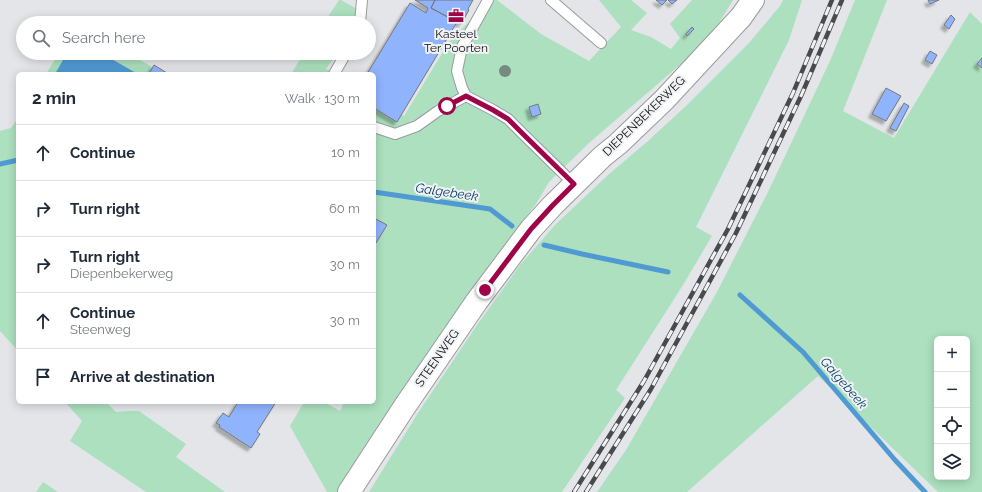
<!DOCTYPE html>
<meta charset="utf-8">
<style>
:root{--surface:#fff;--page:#f2f2f3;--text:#1f2937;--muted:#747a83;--line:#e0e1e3}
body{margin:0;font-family:Raleway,sans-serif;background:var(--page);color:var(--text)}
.controls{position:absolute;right:12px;bottom:12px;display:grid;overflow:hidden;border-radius:6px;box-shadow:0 2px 10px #0003}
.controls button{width:36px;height:36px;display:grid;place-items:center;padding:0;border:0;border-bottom:1px solid var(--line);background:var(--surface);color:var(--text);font:20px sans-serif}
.stop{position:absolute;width:12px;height:12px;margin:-9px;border:3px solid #9f0348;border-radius:50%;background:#fff}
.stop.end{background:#9f0348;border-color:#fff;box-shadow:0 1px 4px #0008}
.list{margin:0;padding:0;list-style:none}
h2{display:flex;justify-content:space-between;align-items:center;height:52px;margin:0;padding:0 16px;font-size:17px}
h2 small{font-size:13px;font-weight:400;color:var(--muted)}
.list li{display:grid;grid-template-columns:26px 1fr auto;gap:12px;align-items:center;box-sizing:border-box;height:56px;padding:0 16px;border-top:1px solid var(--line)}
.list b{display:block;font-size:15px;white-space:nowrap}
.list p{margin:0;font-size:13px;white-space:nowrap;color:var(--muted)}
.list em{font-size:13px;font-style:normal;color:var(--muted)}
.icon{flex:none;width:22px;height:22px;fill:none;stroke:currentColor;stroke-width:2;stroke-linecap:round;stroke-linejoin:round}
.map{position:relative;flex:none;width:982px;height:492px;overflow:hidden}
.search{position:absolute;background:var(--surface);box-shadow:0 2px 10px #0003;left:16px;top:16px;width:360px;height:44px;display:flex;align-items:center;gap:10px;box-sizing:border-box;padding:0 14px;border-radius:22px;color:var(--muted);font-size:15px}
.panel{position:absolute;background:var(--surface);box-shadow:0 2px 10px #0003;left:16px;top:72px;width:360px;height:332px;border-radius:6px}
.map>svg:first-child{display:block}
.green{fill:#ace0be;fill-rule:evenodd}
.water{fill:#509ad3}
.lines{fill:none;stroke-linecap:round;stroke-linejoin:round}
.stream{stroke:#509ad3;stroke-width:5}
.building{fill:#90b3fd;stroke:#77787b;filter:url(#shadow)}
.lane-casing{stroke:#9a9b9e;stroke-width:12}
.secondary-casing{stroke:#9a9b9e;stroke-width:24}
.lane{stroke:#fff;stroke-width:10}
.secondary{stroke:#fff;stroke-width:22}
.rail-casing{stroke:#494a4b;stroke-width:4.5}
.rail{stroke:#f1f2f5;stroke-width:3;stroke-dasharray:9;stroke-linecap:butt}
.tree{fill:#768a80}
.route{stroke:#9f0348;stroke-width:5}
.labels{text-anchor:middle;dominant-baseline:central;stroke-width:4;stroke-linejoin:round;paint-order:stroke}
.poi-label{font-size:12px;fill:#101011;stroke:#f1f2f5}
.street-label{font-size:12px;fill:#101011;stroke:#f1f2f5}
.water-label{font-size:13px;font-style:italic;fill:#034066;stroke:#f1f2f5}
</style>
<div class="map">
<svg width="982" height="492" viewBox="0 0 982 492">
<defs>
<filter id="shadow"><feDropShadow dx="-3.5" dy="3.5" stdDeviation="1" flood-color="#0004"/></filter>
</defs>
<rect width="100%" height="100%" fill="#e3e5e8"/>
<path class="green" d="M339,0H341L366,14L360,23H324Z
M490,0H497L541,34L589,61L621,27L599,0H631L647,13L631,30L651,37L671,49L680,38L670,24L692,0H733L719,23L688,58L589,143L549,182L536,204L478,280L337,492H327L290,426L304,402H324L340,411L344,402H374V98L404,116L449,42Z
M783,0H802L789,40L696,227L712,236L683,285L616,390L625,398L562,492H369L418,413L477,325L520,265L555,225L608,175L648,141L687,105L749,43L780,6Z
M855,0H887L843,111L894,138L970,12L982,24V492H938L818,376L687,492H597L626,450L717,292L768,192L830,61ZM937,339H967V477H937Z
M59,53H70L64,74H46Z
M101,53H128L164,74H138Z
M304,53H338L326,69L335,74H291Z
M18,118V351L0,331V131L11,128Z
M65,402H106L116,412L130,411H139L186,444L176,457L225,492H146L70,441L82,421Z
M43,482L58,492H36Z"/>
<path class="water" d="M67,53H101L138,74H55Z"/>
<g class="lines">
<path class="stream" d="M0,164L18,160
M374,192L490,209L512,226
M544,245L582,254L668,272
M740,295L803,352L895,460L925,492"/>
</g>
<path class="building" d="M415,0H435L431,8L457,22L397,122L374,108V74H367L410,3L426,13L428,8Z
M435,0H473L468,9L469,10L461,24L431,8Z
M656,0H667L662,5Z
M668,0H677L672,4Z
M928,0H939L930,4Z
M951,15L955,19L949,29L944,25Z
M692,27L694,29L687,36L686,34Z
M930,51L937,55L932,64L925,60Z
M982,58V68L977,64Z
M154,65L167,73V74H149Z
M886,88L901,96L886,121L872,114Z
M904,103L909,106L896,131L890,128Z
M538,104L541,114L532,117L529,107Z
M374,218L387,225L374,246Z
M238,402H276L257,432L260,434L251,448L219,427L220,425L216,423L223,413L229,417Z"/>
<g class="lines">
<defs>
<path id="lane" d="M488,0L462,47L457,71L462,88L466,96L493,110L508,119L523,134L574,184
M551,0L601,43
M360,23L362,0
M334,74L346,53
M374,127L395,134L417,126L438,111L466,96"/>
<path id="secondary" d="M349,492L405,406L477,301L531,229L553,205L603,156L618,144L664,100L741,17L753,0"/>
</defs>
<use href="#lane" class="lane-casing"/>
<use href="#secondary" class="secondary-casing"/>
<use href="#lane" class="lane"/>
<use href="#secondary" class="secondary"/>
<defs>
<path id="rail" d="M574,492L644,381L728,229L793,93L832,0
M586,492L651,389L736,233L801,96L842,0"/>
</defs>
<use href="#rail" class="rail-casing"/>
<use href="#rail" class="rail"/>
</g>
<circle class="tree" cx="505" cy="71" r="6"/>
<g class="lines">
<path class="route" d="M447,106L466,96L493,110L508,119L523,134L574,184L553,205L531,229L485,290"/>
</g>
<defs>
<symbol id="office-bare" viewBox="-9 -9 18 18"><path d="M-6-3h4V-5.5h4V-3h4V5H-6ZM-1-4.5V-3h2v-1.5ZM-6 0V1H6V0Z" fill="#9f0348" stroke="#f1f2f5" stroke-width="2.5" paint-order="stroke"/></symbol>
</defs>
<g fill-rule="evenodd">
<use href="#office-bare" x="445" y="5" width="22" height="22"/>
</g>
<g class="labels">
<g class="poi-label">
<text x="456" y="34">Kasteel<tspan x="456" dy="14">Ter Poorten</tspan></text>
</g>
<g class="street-label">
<text transform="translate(644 116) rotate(-44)">DIEPENBEKERWEG</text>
<text transform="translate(437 358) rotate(-55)">STEENWEG</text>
</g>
<g class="water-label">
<text transform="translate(447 192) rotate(8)">Galgebeek</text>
<text transform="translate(844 383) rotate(49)">Galgebeek</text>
</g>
</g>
</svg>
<div class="controls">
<button>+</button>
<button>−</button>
<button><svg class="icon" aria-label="locate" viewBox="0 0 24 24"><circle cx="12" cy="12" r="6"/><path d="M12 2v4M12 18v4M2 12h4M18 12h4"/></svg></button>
<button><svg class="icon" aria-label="layers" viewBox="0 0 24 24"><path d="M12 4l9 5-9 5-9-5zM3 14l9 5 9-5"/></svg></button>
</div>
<div class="stop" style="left:447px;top:106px"></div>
<div class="stop end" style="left:485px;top:290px"></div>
<div class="search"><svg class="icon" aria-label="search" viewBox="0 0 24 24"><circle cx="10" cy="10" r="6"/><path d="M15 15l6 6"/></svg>Search here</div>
<section class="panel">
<h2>2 min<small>Walk · 130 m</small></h2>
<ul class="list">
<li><svg class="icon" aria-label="ahead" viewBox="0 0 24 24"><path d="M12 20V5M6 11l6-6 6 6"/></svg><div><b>Continue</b></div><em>10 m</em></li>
<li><svg class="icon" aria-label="right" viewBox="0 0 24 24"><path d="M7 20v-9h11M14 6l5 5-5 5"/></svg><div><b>Turn right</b></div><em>60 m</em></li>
<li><svg class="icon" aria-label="right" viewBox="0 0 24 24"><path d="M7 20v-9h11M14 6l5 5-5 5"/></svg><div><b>Turn right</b><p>Diepenbekerweg</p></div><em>30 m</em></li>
<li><svg class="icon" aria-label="ahead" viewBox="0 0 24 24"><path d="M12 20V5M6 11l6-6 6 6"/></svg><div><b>Continue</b><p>Steenweg</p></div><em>30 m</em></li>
<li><svg class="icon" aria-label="arrive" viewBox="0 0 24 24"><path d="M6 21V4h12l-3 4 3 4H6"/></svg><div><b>Arrive at destination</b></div></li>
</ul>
</section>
</div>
